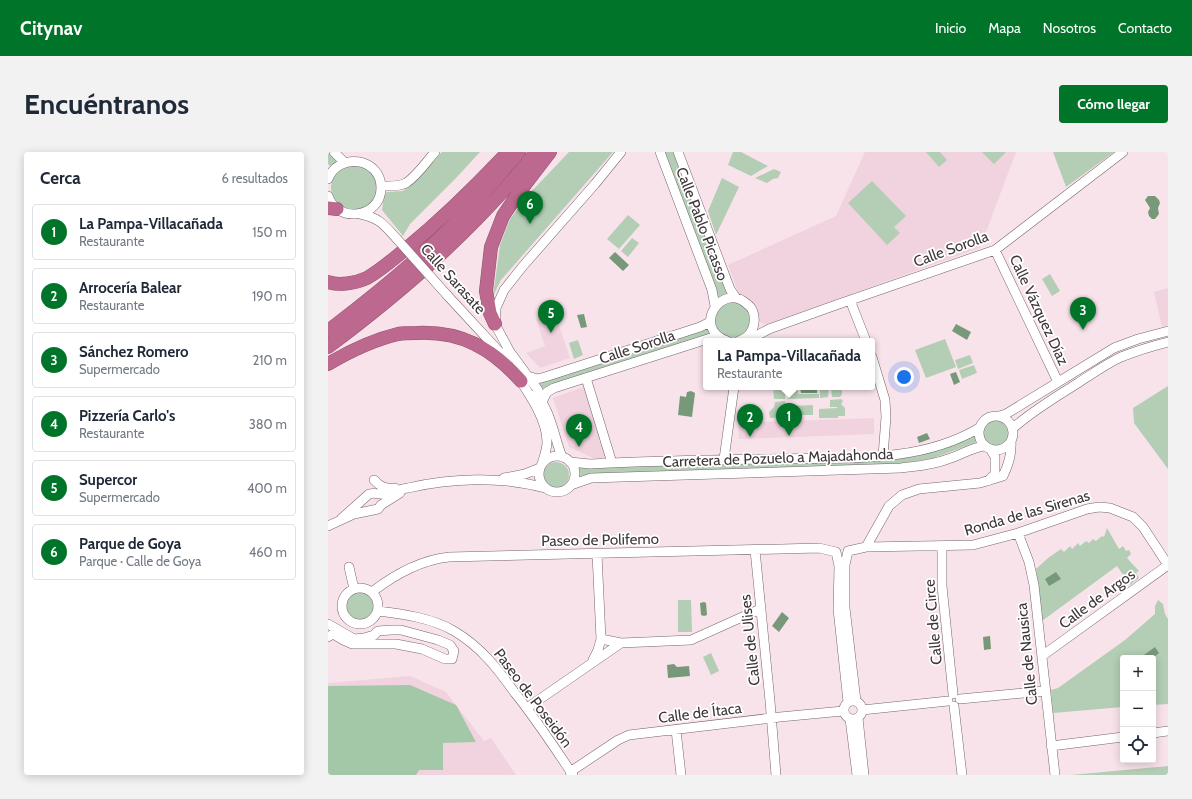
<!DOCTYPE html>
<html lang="es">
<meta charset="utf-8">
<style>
:root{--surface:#fff;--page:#f2f2f3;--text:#1f2937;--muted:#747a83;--line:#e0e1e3;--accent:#00752a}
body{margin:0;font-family:Cabin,sans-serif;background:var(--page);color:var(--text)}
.controls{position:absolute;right:12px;bottom:12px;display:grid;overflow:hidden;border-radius:4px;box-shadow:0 2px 10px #0003}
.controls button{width:36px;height:36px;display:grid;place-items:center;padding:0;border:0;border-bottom:1px solid var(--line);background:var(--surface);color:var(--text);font:20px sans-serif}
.you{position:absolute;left:576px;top:225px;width:14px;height:14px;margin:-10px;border:3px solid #fff;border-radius:50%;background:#1a73e8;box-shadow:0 0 0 6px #1a73e833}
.badge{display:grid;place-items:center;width:26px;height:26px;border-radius:50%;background:var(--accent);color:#fff;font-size:13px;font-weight:700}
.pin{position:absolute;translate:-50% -33px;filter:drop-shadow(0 1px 2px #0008)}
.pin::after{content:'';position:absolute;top:21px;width:14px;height:12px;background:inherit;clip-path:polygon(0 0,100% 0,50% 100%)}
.popup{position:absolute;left:375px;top:186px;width:172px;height:52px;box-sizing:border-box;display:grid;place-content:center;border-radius:4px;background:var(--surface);filter:drop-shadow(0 1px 3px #0005);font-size:13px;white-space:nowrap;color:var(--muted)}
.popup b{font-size:15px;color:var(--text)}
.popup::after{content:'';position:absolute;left:50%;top:100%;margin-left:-8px;border:8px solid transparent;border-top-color:var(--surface)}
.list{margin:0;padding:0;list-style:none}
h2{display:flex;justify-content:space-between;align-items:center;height:52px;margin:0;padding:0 16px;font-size:17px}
h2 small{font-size:13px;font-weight:400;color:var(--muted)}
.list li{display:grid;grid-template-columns:26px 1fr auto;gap:12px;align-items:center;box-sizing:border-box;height:56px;margin:0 8px 8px;padding:0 8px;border:1px solid var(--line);border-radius:4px}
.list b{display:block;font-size:15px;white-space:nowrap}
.list p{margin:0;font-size:13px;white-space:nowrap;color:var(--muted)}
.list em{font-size:13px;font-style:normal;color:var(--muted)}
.icon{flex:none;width:22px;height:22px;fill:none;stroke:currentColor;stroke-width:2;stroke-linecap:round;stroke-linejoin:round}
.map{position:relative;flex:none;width:840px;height:623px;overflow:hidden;border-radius:4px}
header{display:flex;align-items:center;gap:24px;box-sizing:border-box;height:56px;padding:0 20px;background:var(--accent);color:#fff}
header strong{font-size:19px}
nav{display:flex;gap:22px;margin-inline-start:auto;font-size:14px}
.intro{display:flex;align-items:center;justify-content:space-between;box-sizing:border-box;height:96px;padding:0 24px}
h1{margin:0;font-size:28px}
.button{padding:10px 18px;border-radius:4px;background:var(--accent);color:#fff;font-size:14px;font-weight:700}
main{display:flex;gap:24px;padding:0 24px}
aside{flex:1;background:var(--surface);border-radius:4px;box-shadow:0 2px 10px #0003}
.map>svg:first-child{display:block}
.built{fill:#f0d3de}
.green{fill:#b3ceb5}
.forest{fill:#a3c8a7}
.water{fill:#77997a}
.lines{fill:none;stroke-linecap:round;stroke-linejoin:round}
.minor-casing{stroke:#77656c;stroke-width:10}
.highway-casing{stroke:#915670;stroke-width:14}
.minor{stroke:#fff;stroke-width:9}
.highway{stroke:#bd688e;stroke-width:13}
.minor-bridge-casing{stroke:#77656c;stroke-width:10;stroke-linecap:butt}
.minor-bridge{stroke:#fff;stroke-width:9}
.labels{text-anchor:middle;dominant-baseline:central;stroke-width:3.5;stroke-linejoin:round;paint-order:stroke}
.street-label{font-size:15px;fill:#3e3639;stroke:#fff}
</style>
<header>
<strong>Citynav</strong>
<nav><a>Inicio</a><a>Mapa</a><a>Nosotros</a><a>Contacto</a></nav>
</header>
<div class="intro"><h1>Encuéntranos</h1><a class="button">Cómo llegar</a></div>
<main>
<aside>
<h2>Cerca<small>6 resultados</small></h2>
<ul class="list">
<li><span class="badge">1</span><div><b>La Pampa-Villacañada</b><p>Restaurante</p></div><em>150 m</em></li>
<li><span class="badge">2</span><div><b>Arrocería Balear</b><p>Restaurante</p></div><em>190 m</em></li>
<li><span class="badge">3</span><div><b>Sánchez Romero</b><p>Supermercado</p></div><em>210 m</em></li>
<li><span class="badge">4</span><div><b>Pizzería Carlo's</b><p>Restaurante</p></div><em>380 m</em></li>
<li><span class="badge">5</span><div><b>Supercor</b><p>Supermercado</p></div><em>400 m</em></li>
<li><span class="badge">6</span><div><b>Parque de Goya</b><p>Parque · Calle de Goya</p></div><em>460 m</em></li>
</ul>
</aside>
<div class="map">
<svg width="840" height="623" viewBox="0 0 840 623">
<rect width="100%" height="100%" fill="#f9e3eb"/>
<path class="built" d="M537,0H688L652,96L439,172L433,171L430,167V160L427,154L422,148L411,142L400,113L508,64Z
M840,136V173L834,175L826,140Z
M224,162L225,165L228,164L242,206L212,216L198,201L217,194L208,167Z
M258,234L279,303L277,306H265L241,295L225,246Z
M546,266V282L411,287L410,271Z
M82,524L118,540L156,589L163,586L188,623H0V531Z"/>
<path class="green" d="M0,0H2L10,9L3,15L0,12Z
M114,0H152L128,26L82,72L75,84L54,58L56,44L59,40L75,39L85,31Z
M241,0H285L173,128L165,144L172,93L182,67L200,43Z
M336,0H347L400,143L391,146Z
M405,0H413L440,14L423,24L400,13Z
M598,0H612L619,8L611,15Z
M654,0H678L666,12Z
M725,0H786L738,35Z
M3 36a23 23 0 1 1 46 0a23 23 0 1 1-46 0Z
M446,17L453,20L450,26L445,27L439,31L427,26Z
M394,26L411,35L388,83L380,59Z
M544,29L578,64L566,75L572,81L559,93L520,51Z
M300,63L312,73L291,97L279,87Z
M304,86L311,91L300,105L293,99Z
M722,122L732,139L724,144L714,127Z
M386 168a18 18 0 1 1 36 0a18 18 0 1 1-36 0Z
M380,176L382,179L379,183L217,236H214L212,233L213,230Z
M617,187L628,215L598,226L587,198Z
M250,188L255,203L246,207L241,191Z
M642,203L645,211L630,217L627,208Z
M646,213L649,221L634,227L631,218Z
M840,234V317L806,271L805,256Z
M445,235H457V247H446Z
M459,235H470L468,236L469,238H470V242H491V246L460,247Z
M492,235H501L500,245L492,246V238L493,237V235Z
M503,235H514V242L512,245H504Z
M513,247L515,249L513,252L517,256V264H510V266H491V257L509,256V255H502V248Z
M457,249L458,265L442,266L441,260L446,255L447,250Z
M485,253V263H464V254Z
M654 281a13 13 0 1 1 26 0a13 13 0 1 1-26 0Z
M648,283L649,290L606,306L570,312L260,322L250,325L249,315L555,307L616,295Z
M215 323a13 13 0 1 1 26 0a13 13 0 1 1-26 0Z
M779,376L791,397L795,394L798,399L801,398L803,402L799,406L811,419L808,421L811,426L802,433L789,414L714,469L708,417L720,406L733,397L736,400L742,394L744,397L750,391L752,394L758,389L761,391L765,387L768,389L774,384L776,385Z
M17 455a15 15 0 1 1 30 0a15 15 0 1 1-30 0Z
M350,448H363L364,480H350Z
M830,448L835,452L837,462L840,467V552L825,553V506H795V555L725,561L723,538L730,536L797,488L827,462V454Z
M383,501L391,519L383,523L375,505Z
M840,614V623H743Z"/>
<path class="forest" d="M82,533L128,553L148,590L115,591V618H91L88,623H0V534Z"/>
<path class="water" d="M820,44H827L831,48L832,51L830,56L831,62L827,67H824L821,64L820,60L822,56L817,48Z
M287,100L301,113L295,119L281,106Z
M256,162L259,175L253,176L249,163Z
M628,172L643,180L639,188L624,179Z
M628,220L632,230L626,233L622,222Z
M472,235H489V241H473Z
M363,239L367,241L364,265L350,263L352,244L358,245L359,240Z
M599,281L602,287L591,291L589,285Z
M728,420L733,427L721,434L717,427Z
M376,450L378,451L379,463L376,464L373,463L372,451Z
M454,460L461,466L451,480L444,474Z
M662,484L663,497L656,498L655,485Z
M827,495L831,501L825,506H814L813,505Z
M346,512L349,515L361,514L362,524L340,526L339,513Z"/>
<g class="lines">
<defs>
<path id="minor" d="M6,0L16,10
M332,0L384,138L387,154
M350,0L402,137L408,146
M0,27C10,0 53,5 53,36C53,66 9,72 0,44
M53,34C61,34 71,35 78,31C89,24 99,9 107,0
M32,62C52,66 56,73 69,87
M667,98L730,230
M119,143L179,208
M522,148L538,189
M419,185L428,184L441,177L508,153L667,98L795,0
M399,189C363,176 394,129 419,152C425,156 427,164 426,171C425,180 420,186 411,189
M544,205L557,248L558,265L555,304
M200,224L209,227L217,225L372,175L382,170
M190,225C202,243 219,268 219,290C219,297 216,305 214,312
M258,226L284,311
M208,242C223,259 226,285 234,305
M212,246L210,238L182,200L167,172L168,156L176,138L195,114L267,32L293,0
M214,250L219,240L226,236L389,184
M651 281a17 17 0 1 1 34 0a17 17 0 1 1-34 0Z
M671,264L678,262L786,196L810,187L840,179
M684,277C704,259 728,245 750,231C764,222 778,212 793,205C808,199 824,194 840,190
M211 322a18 18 0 1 1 36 0a18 18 0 1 1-36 0Z
M396,307L406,235
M242,310L262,312C322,309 381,308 441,307C511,305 589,313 651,276
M176,326L197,322L212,316
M46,328C53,335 57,337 67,336
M660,329L667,322V305L663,298
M243,333L263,326L573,316C589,314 605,313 620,307C633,303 643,296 656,294
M13,367L41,342C47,340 51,343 56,342C64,341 72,337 80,336C123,326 174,324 217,336
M0,374L26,362L50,357L53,353L72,341
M690,381L701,410L706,433L727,623
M614,394V434L625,542
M538,395L561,354L574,343L591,337L652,331L675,324C681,312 684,302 683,289
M427,398L442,549L448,623
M520,399L538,395L645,393L690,381L759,357L771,355L782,356L805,365L815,375L840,413
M520,399L517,413V456L528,549
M508,400L511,414L510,457L520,550
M21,415L26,437
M14 454a18 18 0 1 1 36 0a18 18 0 1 1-36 0Z
M44,440C66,423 93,408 121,405L491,396L508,400
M50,459C75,462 104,466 126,479C153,495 169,516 187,541C208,567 226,595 245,623
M0,472L26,487L36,486L46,483L50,479L63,478H73L110,488L122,493L126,499L124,507H117L94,497L68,492H24L15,488L5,482L0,485
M273,487L293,491L363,488L432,457
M714,504L840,413
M265,508L270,498L273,487L269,402
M632,547L717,539
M516 558a9 9 0 1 1 18 0a9 9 0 1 1-18 0Z
M626,554L634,623
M199,556L293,491
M534,558L620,549
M530,566L536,623
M522,567L529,623
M348,578L353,623
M825,581L840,579
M723,594L795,585
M242,620L290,588L301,583L452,565L515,559"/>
<path id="highway" d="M0,56L9,57
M0,130C11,134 28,131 39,126C53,118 65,107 78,97C114,67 148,34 180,0
M167,172L162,161L158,139L163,95L175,64L189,43L222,0
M0,179C46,144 91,108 132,66C153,45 172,22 191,0
M0,195C76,138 149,75 208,0
M0,212C22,199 45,188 70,182C76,181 83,181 89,181C133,179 164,196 193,229"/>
</defs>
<use href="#minor" class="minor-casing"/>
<use href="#highway" class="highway-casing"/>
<use href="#minor" class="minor"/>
<use href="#highway" class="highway"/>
<defs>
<path id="minor-bridge" d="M69,87L119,143"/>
</defs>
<use href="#minor-bridge" class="minor-bridge-casing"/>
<use href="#minor-bridge" class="minor-bridge"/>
</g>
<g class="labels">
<g class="street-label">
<text transform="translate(374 72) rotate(69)">Calle Pablo Picasso</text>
<text transform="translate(623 97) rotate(-20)">Calle Sorolla</text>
<text transform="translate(125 127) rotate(48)">Calle Sarasate</text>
<text transform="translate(711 158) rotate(65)">Calle Vázquez Díaz</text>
<text transform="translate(309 195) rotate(-18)">Calle Sorolla</text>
<text transform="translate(450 306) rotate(-2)">Carretera de Pozuelo a Majadahonda</text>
<text transform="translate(699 361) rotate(-16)">Ronda de las Sirenas</text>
<text transform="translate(272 388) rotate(-1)">Paseo de Polifemo</text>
<text transform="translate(769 447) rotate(-36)">Calle de Argos</text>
<text transform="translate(605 470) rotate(-95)">Calle de Circe</text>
<text transform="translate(422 488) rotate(-96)">Calle de Ulises</text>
<text transform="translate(699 502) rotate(-96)">Calle de Nausica</text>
<text transform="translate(205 546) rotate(53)">Paseo de Poseidón</text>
<text transform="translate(372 561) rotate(-7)">Calle de Ítaca</text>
</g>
</g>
</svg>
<div class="controls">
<button>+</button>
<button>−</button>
<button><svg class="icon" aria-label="locate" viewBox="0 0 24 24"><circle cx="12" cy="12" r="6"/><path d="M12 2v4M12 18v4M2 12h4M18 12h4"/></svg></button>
</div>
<div class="you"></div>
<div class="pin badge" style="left:461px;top:284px">1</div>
<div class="popup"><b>La Pampa-Villacañada</b>Restaurante</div>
<div class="pin badge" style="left:422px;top:285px">2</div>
<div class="pin badge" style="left:755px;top:178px">3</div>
<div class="pin badge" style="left:251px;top:295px">4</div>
<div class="pin badge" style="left:223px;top:181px">5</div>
<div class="pin badge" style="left:202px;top:72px">6</div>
</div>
</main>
